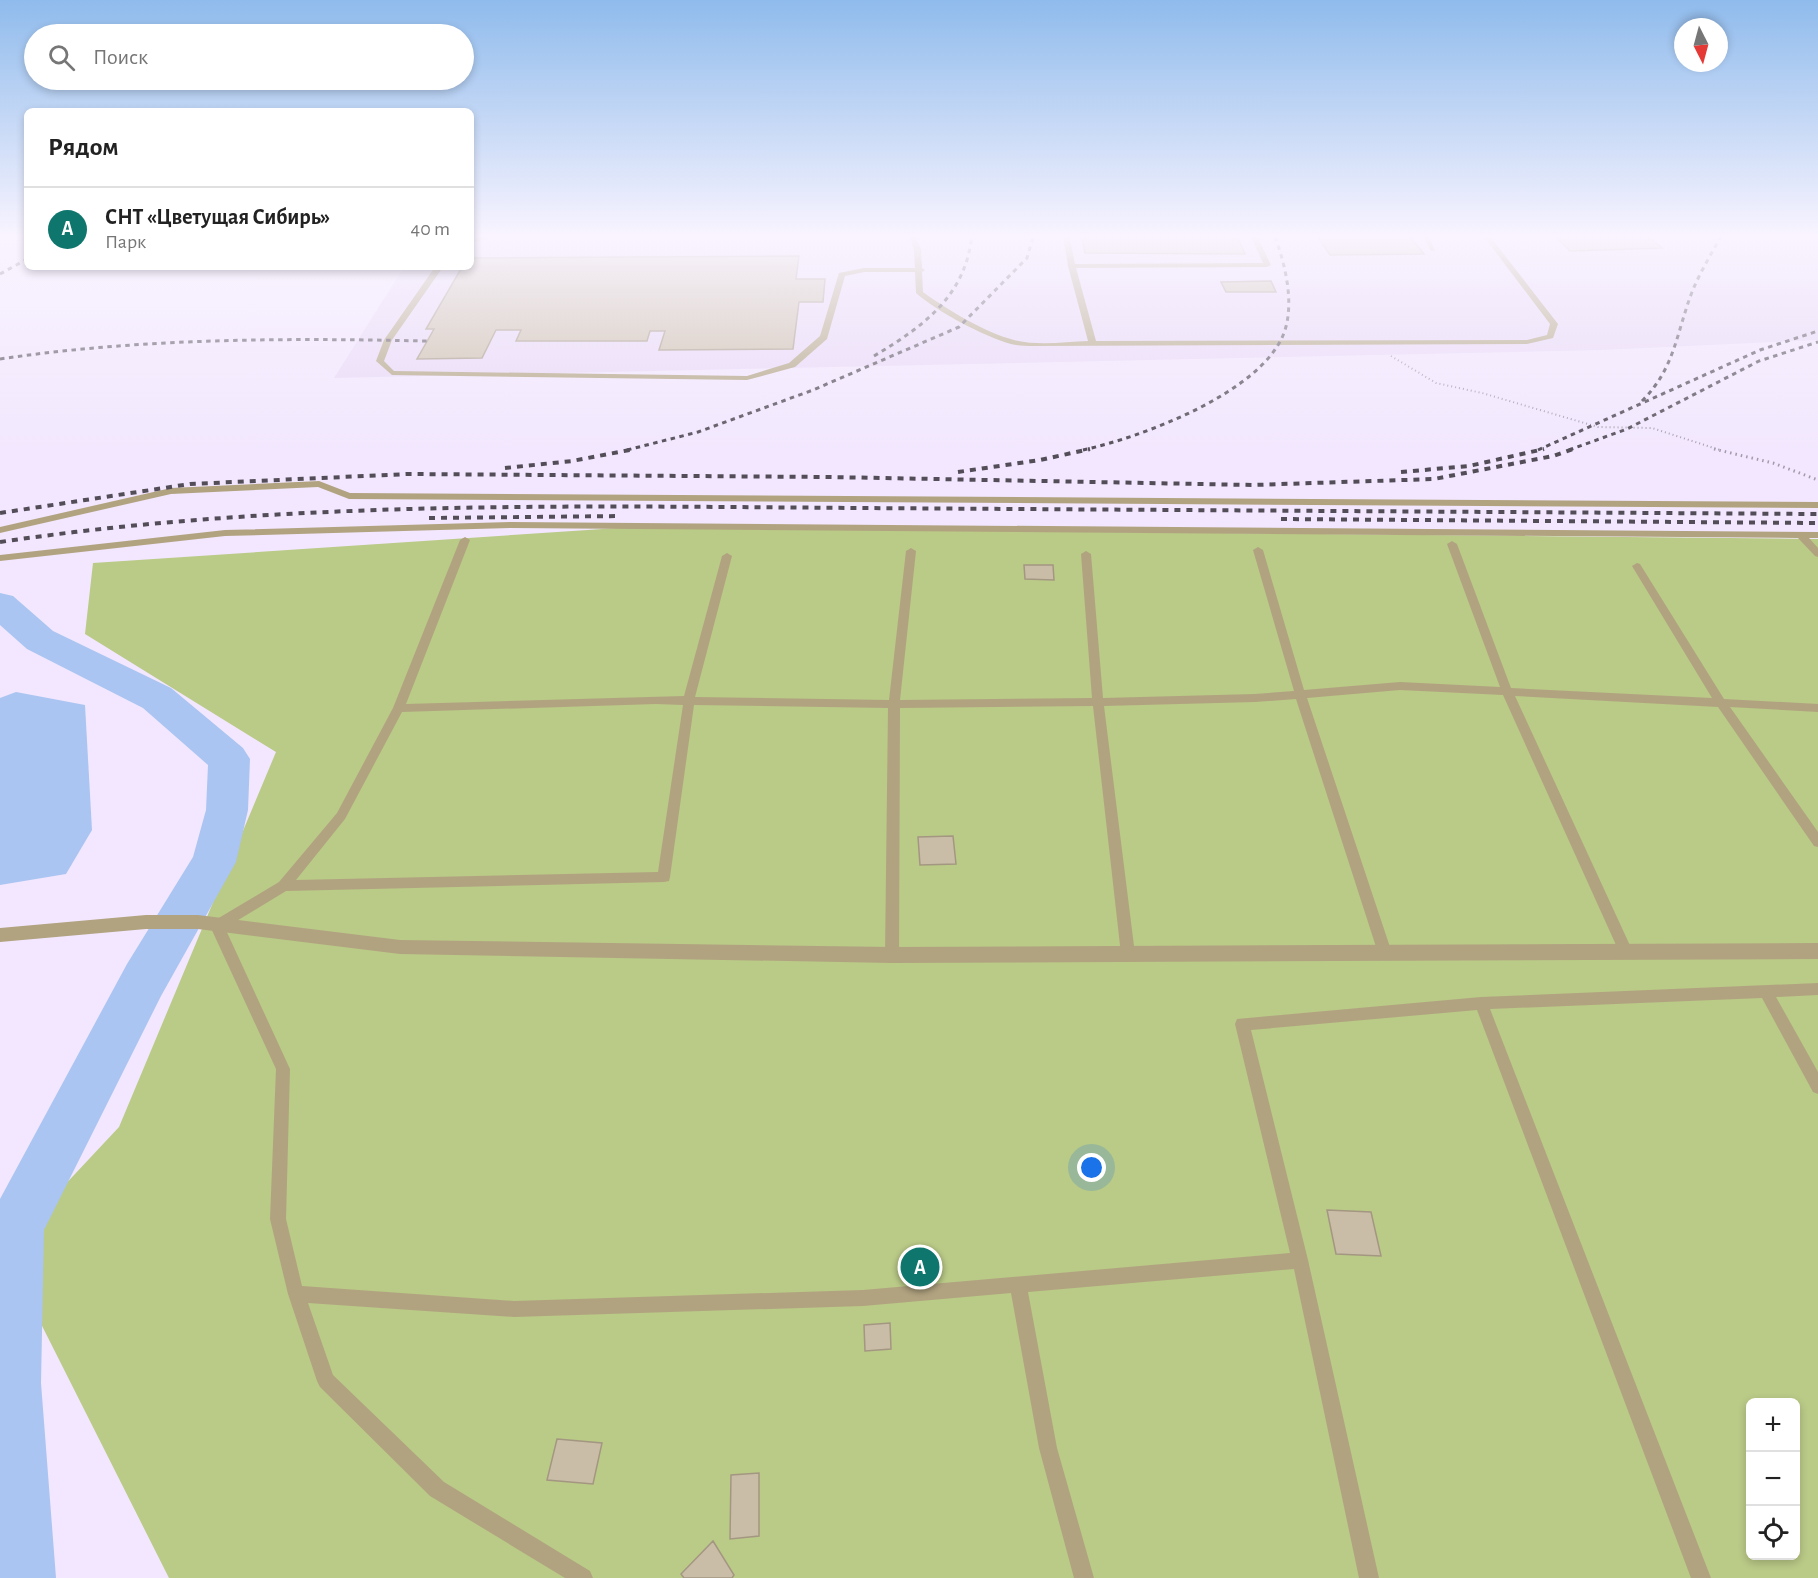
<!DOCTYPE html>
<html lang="ru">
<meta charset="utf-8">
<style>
:root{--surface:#fff;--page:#f2f2f2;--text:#222;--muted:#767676;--line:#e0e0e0;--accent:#0f766e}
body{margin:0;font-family:"Alegreya Sans",sans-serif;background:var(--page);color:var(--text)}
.controls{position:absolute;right:18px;bottom:18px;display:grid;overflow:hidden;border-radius:9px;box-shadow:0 3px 9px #0003}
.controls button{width:54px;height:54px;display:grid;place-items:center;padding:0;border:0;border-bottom:2px solid var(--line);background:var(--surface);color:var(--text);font:30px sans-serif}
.compass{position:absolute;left:1674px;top:18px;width:54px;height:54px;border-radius:50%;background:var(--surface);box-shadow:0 3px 9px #0003;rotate:174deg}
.you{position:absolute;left:1092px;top:1168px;width:21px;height:21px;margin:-15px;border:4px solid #fff;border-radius:50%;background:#1a73e8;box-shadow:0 0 0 9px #1a73e833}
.badge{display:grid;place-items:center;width:39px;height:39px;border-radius:50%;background:var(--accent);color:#fff;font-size:20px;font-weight:700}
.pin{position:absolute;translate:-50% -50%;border:3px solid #fff;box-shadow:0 2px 6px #0006}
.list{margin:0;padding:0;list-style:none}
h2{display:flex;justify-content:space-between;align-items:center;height:78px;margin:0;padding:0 24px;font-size:26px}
h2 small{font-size:20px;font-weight:400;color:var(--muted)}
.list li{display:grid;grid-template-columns:39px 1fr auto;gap:18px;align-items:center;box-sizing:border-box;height:84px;padding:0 24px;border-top:2px solid var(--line)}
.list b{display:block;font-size:22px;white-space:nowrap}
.list p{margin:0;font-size:20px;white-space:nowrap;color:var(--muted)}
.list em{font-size:20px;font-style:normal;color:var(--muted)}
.icon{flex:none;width:33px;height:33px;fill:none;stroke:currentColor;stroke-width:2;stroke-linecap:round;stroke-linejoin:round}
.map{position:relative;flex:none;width:1818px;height:1578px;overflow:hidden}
.search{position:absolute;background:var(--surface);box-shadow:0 3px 9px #0003;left:24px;top:24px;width:450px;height:66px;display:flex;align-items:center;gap:15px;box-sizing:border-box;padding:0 21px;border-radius:33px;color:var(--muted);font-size:22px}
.panel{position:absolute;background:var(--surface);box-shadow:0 3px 9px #0003;left:24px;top:108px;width:450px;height:162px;border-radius:9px}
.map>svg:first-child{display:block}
.built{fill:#e8d8f6}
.green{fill:#baca87;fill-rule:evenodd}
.water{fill:#aac5f1}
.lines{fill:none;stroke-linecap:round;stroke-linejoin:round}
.river{fill:#aac5f1;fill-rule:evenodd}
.building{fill:#cabda7;stroke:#a49782;stroke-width:1.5}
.path-far1{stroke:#a39bab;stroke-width:2;stroke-dasharray:1 3;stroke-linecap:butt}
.path{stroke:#a39bab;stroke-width:3;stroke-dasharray:1.5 4;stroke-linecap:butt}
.lane{fill:#b1a380;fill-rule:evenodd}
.street{fill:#b1a380;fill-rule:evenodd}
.rail-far1{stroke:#534d58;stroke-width:3;stroke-dasharray:4.5 4.5;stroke-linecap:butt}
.rail{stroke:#534d58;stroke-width:4;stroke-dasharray:6 6;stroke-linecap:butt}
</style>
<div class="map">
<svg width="1818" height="1578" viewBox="0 0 1818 1578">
<rect width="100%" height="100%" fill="#f2e7fe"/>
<path class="built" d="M471,234H1818V340L1601,350L334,378L404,267H471Z"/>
<path class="green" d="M633,527L1818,539V1578H169L28,1298L16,1237L119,1127L276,752L85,634L93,563ZM1750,1402H1796V1556H1750Z"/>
<path class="water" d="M16,692L85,705L92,830L66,874L0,885V698Z"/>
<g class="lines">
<path class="river" d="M0,593L13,596L53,631L171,688L243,748L250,759L248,810L236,862L161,996L44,1230L41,1383L56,1578H0V1199L127,964L193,857L206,810L208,765L143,708L27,649L0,625Z"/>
</g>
<path class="building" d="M1081,234H1236L1245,254L1085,253Z
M1316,234H1408L1424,254L1330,255Z
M1553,234H1645L1662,248L1570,251Z
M799,256L796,279H825L823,302H799L793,349L659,350L665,331H650L647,341H516L521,330H496L482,358L417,359L434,329H426L462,267H471V258Z
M1271,281L1276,292H1226L1221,282Z
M1024,565H1053L1054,580L1025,579Z
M953,836L956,864L920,865L918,837Z
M1327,1210L1371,1212L1381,1256L1336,1254Z
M890,1323L891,1349L865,1351L864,1325Z
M557,1439L602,1443L593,1484L547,1480Z
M759,1473V1536L730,1539L731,1475Z
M713,1541L734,1575L732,1578H684L681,1574Z"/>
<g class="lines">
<path class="path-far1" d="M1391,356L1436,383L1482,393L1598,427L1652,428L1720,450"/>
<path class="path" d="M1714,449L1773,463L1818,480"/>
<path class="lane" d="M494,234H503L471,243V239Z
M908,234H914L921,249L922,268L925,270L922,272L923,292C948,310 984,332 1014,340C1037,346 1065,342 1088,341L1068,266L1063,234H1069L1075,264L1263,263L1250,234H1256L1271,265L1267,267L1076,268L1096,341L1527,340L1547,335L1550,324L1482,234H1488L1558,324L1553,338L1527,344L1034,346C1026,346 1018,346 1011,344C985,337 936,311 916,293L915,272H864L845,276L827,339L795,367L747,380L392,375L376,361L384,340L435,267H443L392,340L384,361L394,371L747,376L789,363L820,336L839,273L864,268H915L914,249Z
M1422,234H1428L1435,251H1431Z
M319,481L350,493L1818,502V508L349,499L318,487L171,494L0,533V527L171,488Z
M511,522L1818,532V538H1809L1818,548V557L1815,556L1798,538L511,528L225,536L0,561V555L225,530Z
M465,537L470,540L406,704L684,696L722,556L727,553L732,556L695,697L889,700L906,551L911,548L916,551L900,700L1092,698L1081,554L1086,551L1091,554L1103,698L1255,694L1294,691L1253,550L1258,547L1263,550L1304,690L1400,682L1500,687L1447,544L1452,541L1457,544L1511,688L1712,698L1632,566L1637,563L1640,564L1724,699L1818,704V712L1730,707L1818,832V847L1814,846L1718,707L1515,696L1633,952L1631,956L1626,958L1621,956L1503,695L1400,690L1307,698L1392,953L1390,957L1385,959L1380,957L1378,953L1296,699L1255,702L1104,706L1135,954L1133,958L1128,960L1123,958L1121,954L1093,706L900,708L899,955L897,959L892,961L887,959L885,955L888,708L694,705L670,877L669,881L664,882L286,891L225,928L290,1069L286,1219L302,1286L514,1301L863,1290L1290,1253L1235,1024L1237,1019L1481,997L1818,983V995L1776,997L1818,1072V1094L1813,1092L1762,998L1490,1009L1711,1578H1691L1477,1010L1251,1030L1308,1260L1379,1578H1359L1294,1269L1028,1292L1057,1448L1094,1578H1074L1039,1448L1011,1293L863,1306L514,1317L308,1303L333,1375L444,1482L590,1571L593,1578H565L430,1496L320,1387L317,1381L288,1294L270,1219L276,1069L210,926L212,922L279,882L337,813L393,708L460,540ZM656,704L683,705L658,872L296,880L345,819L402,712Z"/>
<path class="street" d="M146,915H198L400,940L892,947L1818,943V959L892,963L400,954L198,929H146L0,942V928Z"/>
<path class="rail-far1" d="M0,274L27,259
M874,356C924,326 966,296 972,234
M0,359C142,338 284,338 427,341
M1642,401C1675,368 1676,334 1692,292C1700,272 1712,253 1722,234
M627,450L698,432L813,390L959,327L1027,258L1034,234
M1083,450C1142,437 1261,393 1284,333C1295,303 1285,263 1274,234
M1538,450L1760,350L1818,331
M1569,450L1627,429L1759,361L1818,342"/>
<path class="rail" d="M505,468L572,461L635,449
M958,472L1040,460L1090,449
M1401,472L1469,466L1544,449
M0,513L190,484L408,474L829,477L1253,485L1434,479L1553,456L1573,449
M429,518L621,516
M1281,519L1818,523
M0,542C283,500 572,506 858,508C1178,510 1498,512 1818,514"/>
</g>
<linearGradient id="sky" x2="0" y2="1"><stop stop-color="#8fbbec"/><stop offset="0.52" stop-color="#f9f4ff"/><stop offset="1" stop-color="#f9f4ff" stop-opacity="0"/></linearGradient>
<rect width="1818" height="454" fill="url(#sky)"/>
</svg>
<div class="controls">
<button>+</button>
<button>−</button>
<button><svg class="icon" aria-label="locate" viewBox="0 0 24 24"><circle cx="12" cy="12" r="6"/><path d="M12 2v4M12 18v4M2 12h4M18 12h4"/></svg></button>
</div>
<svg class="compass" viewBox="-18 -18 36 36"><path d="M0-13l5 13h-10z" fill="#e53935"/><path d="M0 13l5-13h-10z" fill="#767676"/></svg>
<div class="you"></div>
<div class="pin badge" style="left:920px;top:1267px">A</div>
<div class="search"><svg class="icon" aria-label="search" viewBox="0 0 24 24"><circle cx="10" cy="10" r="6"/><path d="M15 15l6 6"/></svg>Поиск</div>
<section class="panel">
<h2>Рядом<small></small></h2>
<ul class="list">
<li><span class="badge">A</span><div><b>СНТ «Цветущая Сибирь»</b><p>Парк</p></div><em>40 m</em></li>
</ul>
</section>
</div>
